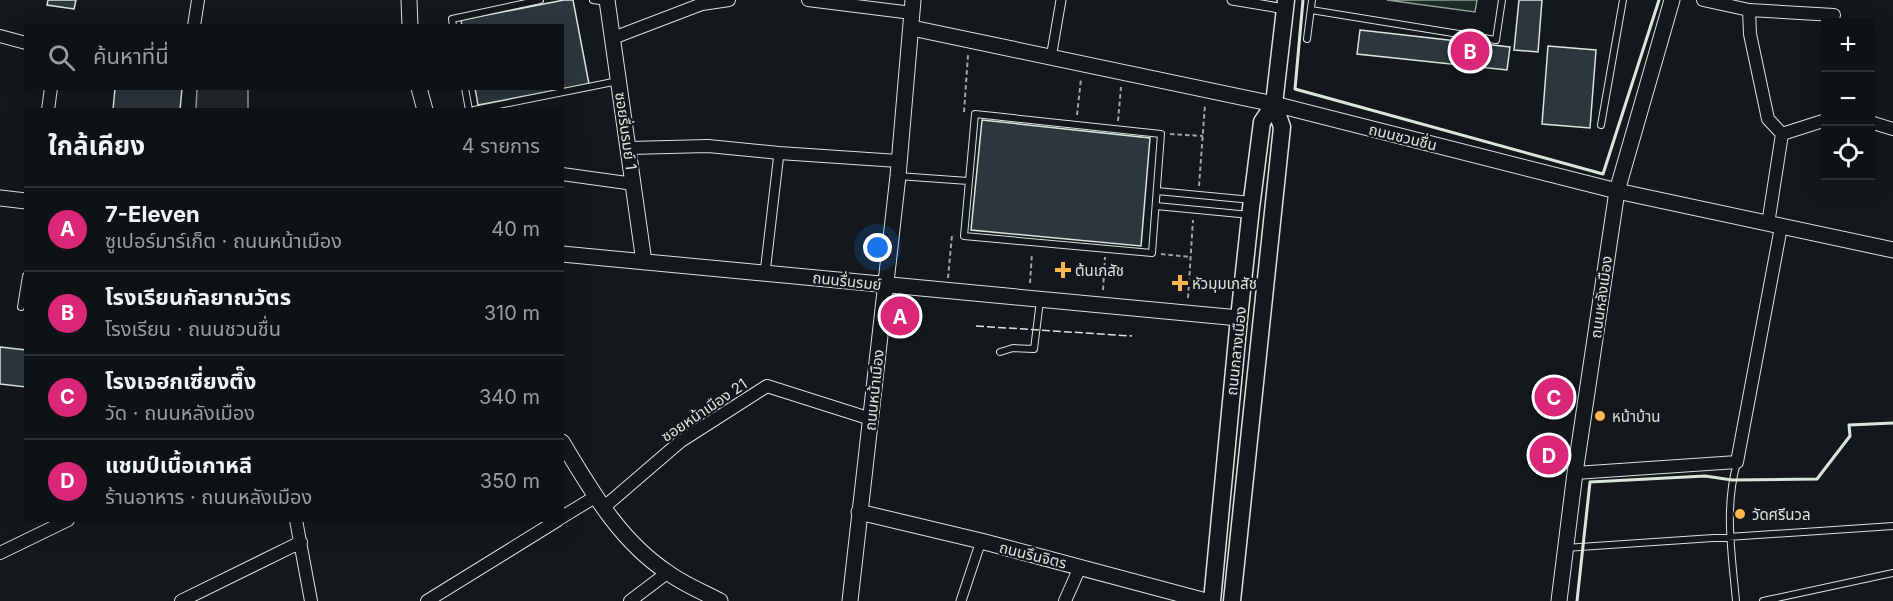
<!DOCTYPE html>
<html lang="th">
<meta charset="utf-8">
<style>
:root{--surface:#0f1215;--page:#1d2022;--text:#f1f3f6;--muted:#9b9ea0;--line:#2f3234;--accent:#db2777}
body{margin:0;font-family:Inter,"Noto Sans Thai",sans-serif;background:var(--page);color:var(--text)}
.controls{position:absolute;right:18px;top:18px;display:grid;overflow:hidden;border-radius:0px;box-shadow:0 6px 24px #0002}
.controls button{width:54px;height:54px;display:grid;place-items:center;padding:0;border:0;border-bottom:2px solid var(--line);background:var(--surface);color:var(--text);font:30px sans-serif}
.you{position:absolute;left:878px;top:248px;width:21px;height:21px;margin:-15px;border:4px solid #fff;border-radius:50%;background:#1a73e8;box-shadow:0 0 0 9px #1a73e833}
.badge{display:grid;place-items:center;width:39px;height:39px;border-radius:50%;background:var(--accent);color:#fff;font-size:20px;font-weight:700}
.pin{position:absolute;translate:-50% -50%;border:3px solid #fff;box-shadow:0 2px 6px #0006}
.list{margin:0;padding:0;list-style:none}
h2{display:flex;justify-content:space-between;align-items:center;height:78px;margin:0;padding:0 24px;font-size:26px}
h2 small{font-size:20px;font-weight:400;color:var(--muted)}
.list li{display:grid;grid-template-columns:39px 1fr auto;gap:18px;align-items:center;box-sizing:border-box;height:84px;padding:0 24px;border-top:2px solid var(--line)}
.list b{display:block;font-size:22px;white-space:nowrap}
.list p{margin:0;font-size:20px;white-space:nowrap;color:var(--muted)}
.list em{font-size:20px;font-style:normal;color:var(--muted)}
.icon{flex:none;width:33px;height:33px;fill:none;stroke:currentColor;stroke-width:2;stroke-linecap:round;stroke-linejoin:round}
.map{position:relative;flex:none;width:1893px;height:601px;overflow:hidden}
.search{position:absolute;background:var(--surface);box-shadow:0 6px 24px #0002;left:24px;top:24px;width:540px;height:66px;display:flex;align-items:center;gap:15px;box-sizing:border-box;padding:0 21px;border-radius:0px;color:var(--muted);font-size:22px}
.panel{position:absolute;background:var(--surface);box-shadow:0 6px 24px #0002;left:24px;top:108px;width:540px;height:414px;border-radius:0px}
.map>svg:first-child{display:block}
.green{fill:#1a2d24;stroke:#939e99;stroke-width:1.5}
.parking{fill:#24282b;stroke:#939e99;stroke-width:1.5}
.building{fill:#2c363c;stroke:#d8e6dc;stroke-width:1.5}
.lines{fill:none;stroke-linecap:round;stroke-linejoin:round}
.service-casing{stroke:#d8e6dc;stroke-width:8}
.pedestrian-casing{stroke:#d8e6dc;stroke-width:11}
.minor-casing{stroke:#d8e6dc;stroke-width:14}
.tertiary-casing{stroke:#d8e6dc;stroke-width:17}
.secondary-casing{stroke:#d8e6dc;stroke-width:19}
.path{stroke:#9da8a2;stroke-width:2;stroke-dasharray:4.5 3;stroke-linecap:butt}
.service{stroke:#14181c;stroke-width:6}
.pedestrian{stroke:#14181c;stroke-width:9}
.minor{stroke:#14181c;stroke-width:12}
.tertiary{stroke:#14181c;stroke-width:15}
.secondary{stroke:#14181c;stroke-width:16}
.fence{stroke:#d8e6dc;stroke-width:1.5;stroke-dasharray:8 3;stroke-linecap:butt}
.wall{stroke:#d8e6dc;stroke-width:3}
.poi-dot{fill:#ffb74d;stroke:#14181c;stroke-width:2}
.labels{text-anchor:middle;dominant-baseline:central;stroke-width:4.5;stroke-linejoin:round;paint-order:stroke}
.street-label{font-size:15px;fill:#d8e6dc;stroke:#14181c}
.poi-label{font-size:15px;fill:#d8e6dc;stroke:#14181c;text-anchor:start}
</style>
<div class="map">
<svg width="1893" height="601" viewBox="0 0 1893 601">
<rect width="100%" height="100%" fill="#14181c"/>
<path class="green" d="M1387,0H1477L1475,12Z"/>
<path class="parking" d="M197,89H248V109H196Z"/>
<path class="building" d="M48,0H76L74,9L47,5Z
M564,0H573L589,84L478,105L475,88H562V26H462L461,20Z
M1519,0H1542L1538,52L1514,50Z
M1360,30L1510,47L1507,70L1357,54Z
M1548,46L1596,50L1590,128L1542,124Z
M115,88H182L180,110H113Z
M982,120L1150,138L1141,246L971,230Z
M0,347L26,350V387L0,384Z"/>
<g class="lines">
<defs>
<path id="service" d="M593,0L607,2
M1311,10L1496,40L1502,0
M453,26L452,19L540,0
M1307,39L1312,0
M465,88L469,110
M474,110L618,81
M975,114L1161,134L1152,253L964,236Z
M1601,125L1623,0
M898,176L968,181
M1157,191L1252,200
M1156,206L1250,215
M21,307L26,276
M1000,352L1013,348L1034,349L1040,301
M1565,548L1893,526
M1736,601C1732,556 1724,507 1737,463
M1763,601L1893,573"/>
<path id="pedestrian" d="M1232,0L1285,9
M1051,58L1061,0
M765,273L779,153
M961,601L981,541"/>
<path id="minor" d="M808,0L912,13
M1703,0L1749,10L1834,15
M1749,10L1750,34L1768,119L1782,134L1768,224
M194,26L198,0
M0,36L26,43
M613,38L702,4L729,0
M48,110L51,88
M1870,122L1893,129
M1782,134L1826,120
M629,148L708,146L779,153L898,161
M562,174L634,184
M1575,473L1737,462L1781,227
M603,508L681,441L767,386L871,419
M562,517L595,497
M296,520L311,601
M0,553L68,520
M181,601L301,542
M427,601L558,520
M630,601L667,573
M1065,601L1080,567"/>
<path id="tertiary" d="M409,0L410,26
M607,0L644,262
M912,28L1274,104L1617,191L1893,250
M419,88L425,110
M0,198L26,201
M562,254L1239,318
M562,442C591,490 619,540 667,572C683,584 703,592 720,601
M859,512L981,541L1206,601
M850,601L898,176L913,0
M1559,601L1575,473L1617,191L1672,0"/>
<path id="secondary" d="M1212,601L1239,318L1251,208L1262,122L1274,104L1286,0
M1232,601L1282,127L1274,104"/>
</defs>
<use href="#service" class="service-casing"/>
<use href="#pedestrian" class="pedestrian-casing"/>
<use href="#minor" class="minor-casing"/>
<use href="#tertiary" class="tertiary-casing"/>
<use href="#secondary" class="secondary-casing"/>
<path class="path" d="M964,112L968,55
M1077,115L1081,79
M1118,121L1121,87
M1170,134L1203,136
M1199,186L1205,105
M1161,254L1190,257
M948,278L952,235H954
M1030,283L1032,253
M1103,290L1105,257
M1188,298L1193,220"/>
<use href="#service" class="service"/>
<use href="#pedestrian" class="pedestrian"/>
<use href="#minor" class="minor"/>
<use href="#tertiary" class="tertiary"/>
<use href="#secondary" class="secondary"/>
<path class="fence" d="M976,326L1132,336"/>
<path class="wall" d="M1303,0L1295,89L1603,174L1659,0
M1577,601L1590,482L1705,476L1732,480L1817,479L1850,436L1849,425L1893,423"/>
</g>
<g class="poi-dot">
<path d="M1060 261h6v6h6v6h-6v6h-6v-6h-6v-6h6z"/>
<path d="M1177 274h6v6h6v6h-6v6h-6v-6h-6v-6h6z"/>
<circle cx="1600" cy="416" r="6"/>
<circle cx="1740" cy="514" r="6"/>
</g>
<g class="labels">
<g class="street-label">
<text transform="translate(626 131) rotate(82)">ซอยรื่นรมย์ 1</text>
<text transform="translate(1403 137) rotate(14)">ถนนชวนชื่น</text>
<text transform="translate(847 281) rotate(6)">ถนนรื่นรมย์</text>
<text transform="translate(1601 297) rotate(-82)">ถนนหลังเมือง</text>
<text transform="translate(1236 351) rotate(-84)">ถนนกลางเมือง</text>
<text transform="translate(874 390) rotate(-84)">ถนนหน้าเมือง</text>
<text transform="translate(704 410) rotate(-34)">ซอยหน้าเมือง 21</text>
<text transform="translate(1033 555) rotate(14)">ถนนรึนจิตร</text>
</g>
<g class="poi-label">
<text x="1075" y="270">ต้นเภสัช</text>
<text x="1192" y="283">หัวมุมเภสัช</text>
<text x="1612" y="416">หน้าบ้าน</text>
<text x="1752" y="514">วัดศรีนวล</text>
</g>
</g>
</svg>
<div class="controls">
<button>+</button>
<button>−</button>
<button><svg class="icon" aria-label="locate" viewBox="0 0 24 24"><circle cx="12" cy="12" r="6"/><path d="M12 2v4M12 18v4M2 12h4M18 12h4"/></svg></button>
</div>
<div class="you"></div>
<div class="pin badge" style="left:900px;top:316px">A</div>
<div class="pin badge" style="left:1470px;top:51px">B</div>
<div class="pin badge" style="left:1554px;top:397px">C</div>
<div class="pin badge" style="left:1549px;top:455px">D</div>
<div class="search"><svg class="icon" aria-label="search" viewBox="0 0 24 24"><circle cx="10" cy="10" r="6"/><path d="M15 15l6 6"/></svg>ค้นหาที่นี่</div>
<section class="panel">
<h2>ใกล้เคียง<small>4 รายการ</small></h2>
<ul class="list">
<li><span class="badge">A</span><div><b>7-Eleven</b><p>ซูเปอร์มาร์เก็ต · ถนนหน้าเมือง</p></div><em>40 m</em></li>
<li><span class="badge">B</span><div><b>โรงเรียนกัลยาณวัตร</b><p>โรงเรียน · ถนนชวนชื่น</p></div><em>310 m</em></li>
<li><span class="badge">C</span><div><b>โรงเจฮกเซี่ยงตึ๊ง</b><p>วัด · ถนนหลังเมือง</p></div><em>340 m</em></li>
<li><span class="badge">D</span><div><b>แชมป์เนื้อเกาหลี</b><p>ร้านอาหาร · ถนนหลังเมือง</p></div><em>350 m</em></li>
</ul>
</section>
</div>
